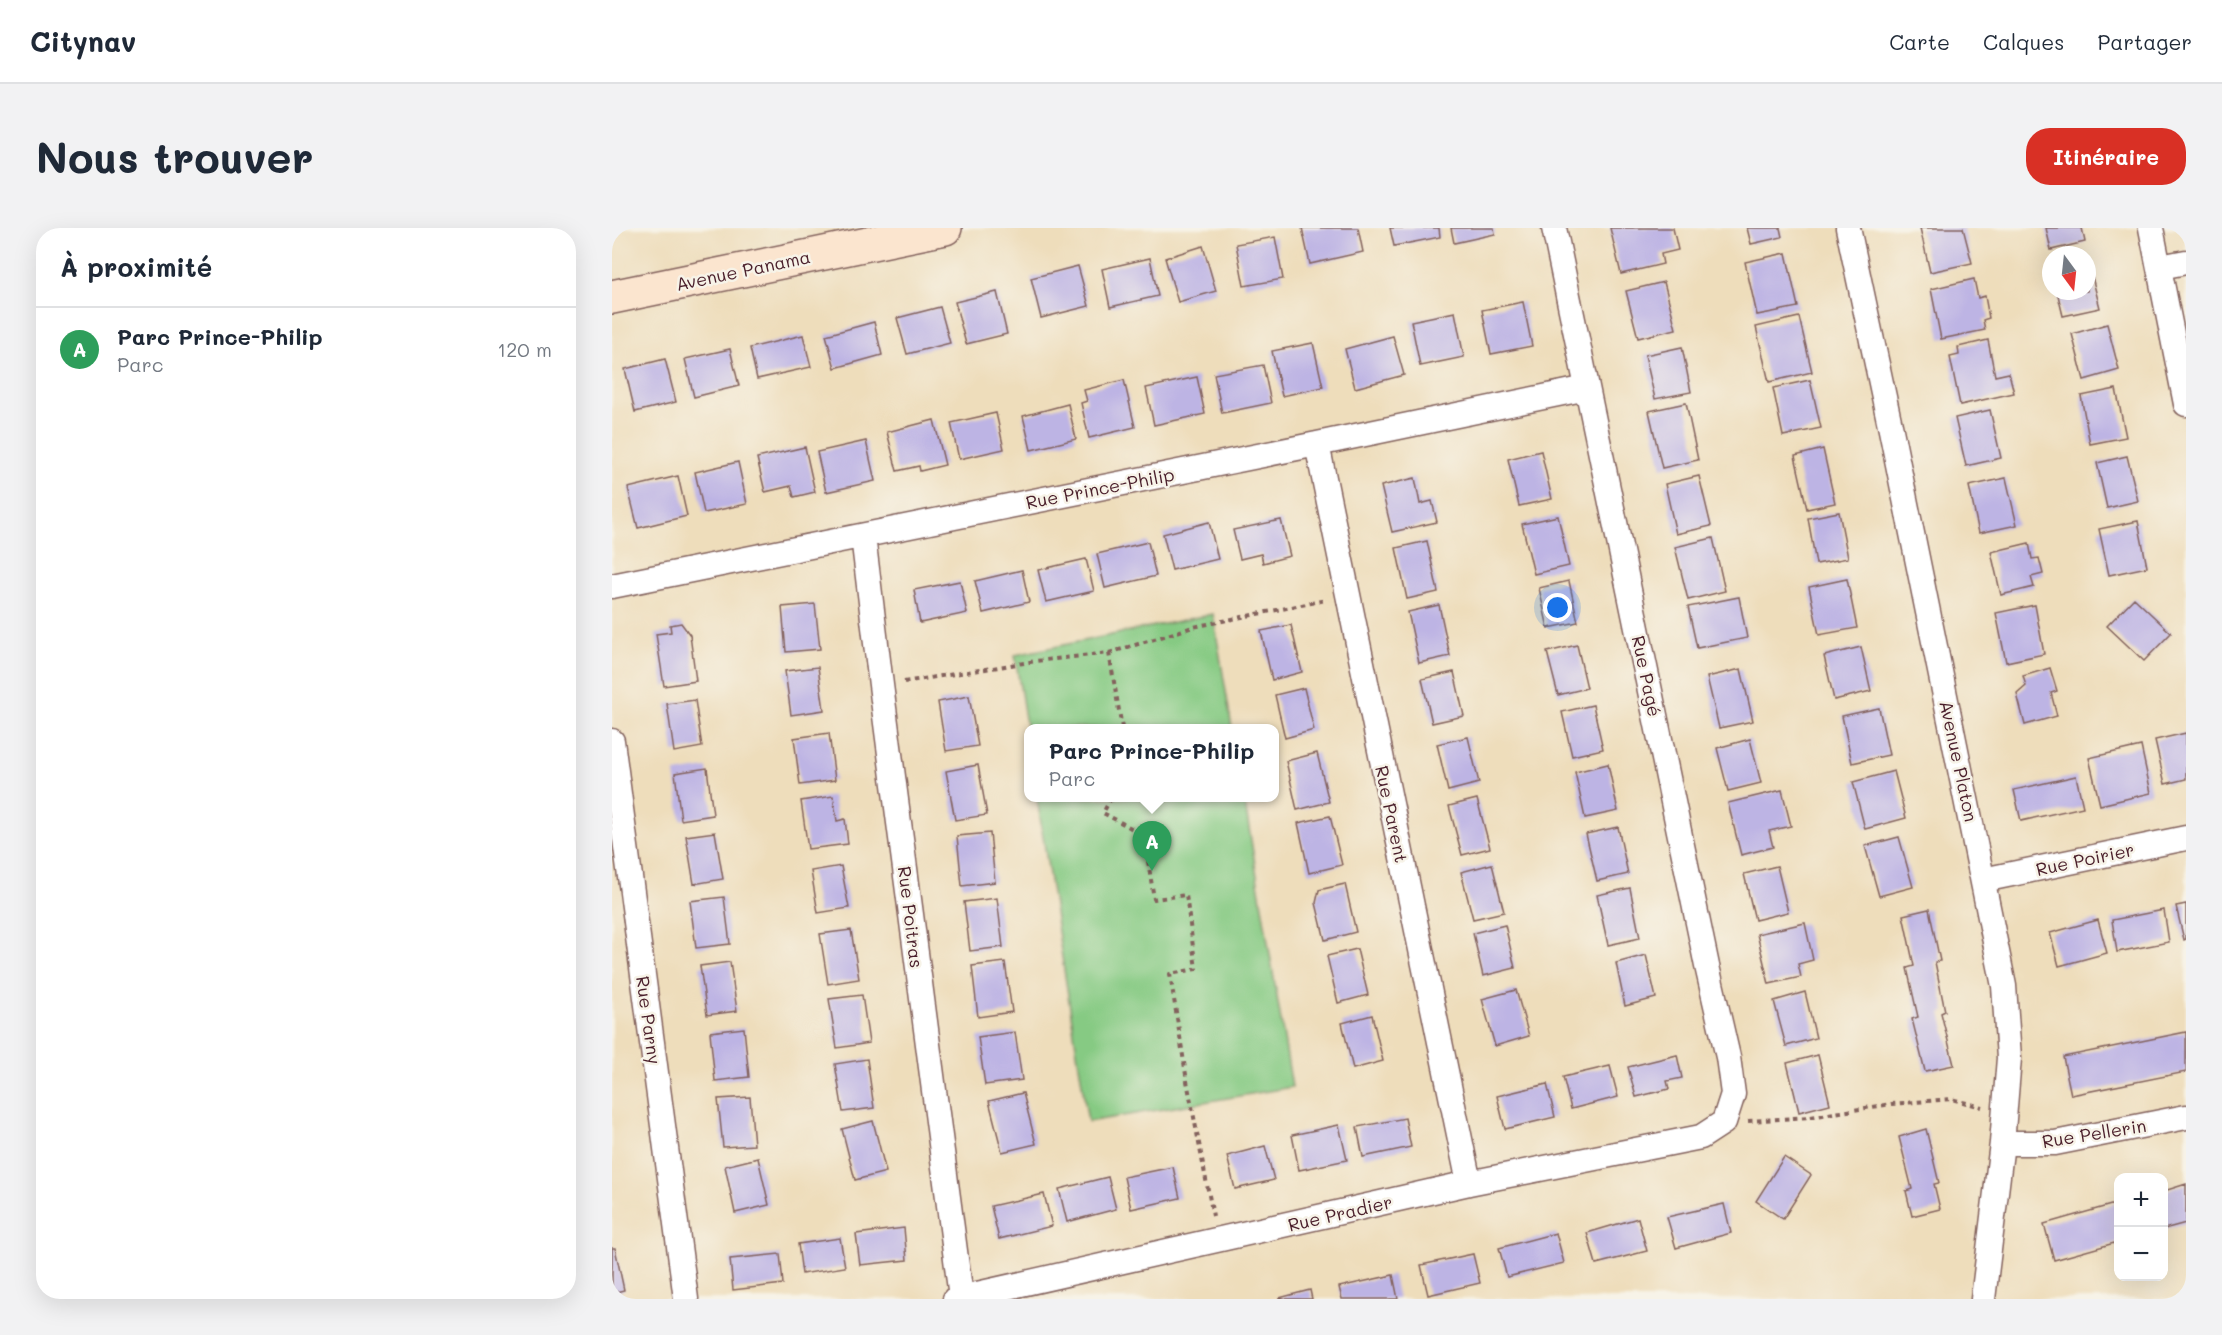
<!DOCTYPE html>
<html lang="fr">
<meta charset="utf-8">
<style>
:root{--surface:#fff;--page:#f2f2f3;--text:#1f2937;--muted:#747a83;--line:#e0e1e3;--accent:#d93025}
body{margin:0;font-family:Mali,sans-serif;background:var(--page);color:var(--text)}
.controls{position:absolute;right:18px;bottom:18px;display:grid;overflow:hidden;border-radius:12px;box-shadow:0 6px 24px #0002}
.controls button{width:54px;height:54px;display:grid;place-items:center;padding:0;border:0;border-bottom:2px solid var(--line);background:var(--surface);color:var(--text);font:30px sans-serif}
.compass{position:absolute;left:1430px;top:18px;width:54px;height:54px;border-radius:50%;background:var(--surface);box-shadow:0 6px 24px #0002;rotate:165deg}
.you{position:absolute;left:946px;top:380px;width:21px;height:21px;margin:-15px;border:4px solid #fff;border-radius:50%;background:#1a73e8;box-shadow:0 0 0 9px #1a73e833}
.badge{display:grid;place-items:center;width:39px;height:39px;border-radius:50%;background:var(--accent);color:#fff;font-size:20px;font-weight:700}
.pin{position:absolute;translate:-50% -50px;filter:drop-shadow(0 2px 3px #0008)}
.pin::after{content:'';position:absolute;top:32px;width:21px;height:18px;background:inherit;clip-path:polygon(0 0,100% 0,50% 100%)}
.popup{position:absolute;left:412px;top:496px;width:255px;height:78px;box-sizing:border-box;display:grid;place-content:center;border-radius:12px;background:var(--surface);filter:drop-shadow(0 2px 4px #0005);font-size:20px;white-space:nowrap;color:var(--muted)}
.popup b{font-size:22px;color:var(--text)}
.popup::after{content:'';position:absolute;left:50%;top:100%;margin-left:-12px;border:12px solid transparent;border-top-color:var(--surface)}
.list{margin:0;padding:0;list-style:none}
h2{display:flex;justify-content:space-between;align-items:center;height:78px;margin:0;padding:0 24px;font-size:26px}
h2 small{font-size:20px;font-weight:400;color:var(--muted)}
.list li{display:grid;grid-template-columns:39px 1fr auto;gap:18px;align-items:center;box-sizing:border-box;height:84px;padding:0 24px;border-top:2px solid var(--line)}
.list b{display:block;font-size:22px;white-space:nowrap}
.list p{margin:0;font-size:20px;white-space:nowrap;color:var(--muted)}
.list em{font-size:20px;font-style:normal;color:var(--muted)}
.map{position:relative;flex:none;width:1574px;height:1071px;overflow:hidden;border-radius:24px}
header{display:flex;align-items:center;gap:36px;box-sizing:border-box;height:84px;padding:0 30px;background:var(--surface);border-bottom:2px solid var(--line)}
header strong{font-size:28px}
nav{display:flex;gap:33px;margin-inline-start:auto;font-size:21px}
.intro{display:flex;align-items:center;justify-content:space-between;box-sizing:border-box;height:144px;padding:0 36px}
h1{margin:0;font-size:42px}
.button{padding:15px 27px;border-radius:24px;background:var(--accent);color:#fff;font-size:21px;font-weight:700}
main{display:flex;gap:36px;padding:0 36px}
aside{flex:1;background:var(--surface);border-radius:24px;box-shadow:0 6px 24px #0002}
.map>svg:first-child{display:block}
.green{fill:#86ca83;stroke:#687457;stroke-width:1.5}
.building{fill:#bdb4e4}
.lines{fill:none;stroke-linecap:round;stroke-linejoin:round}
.street-casing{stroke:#83625d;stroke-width:27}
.secondary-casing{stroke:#83625d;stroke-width:36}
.path{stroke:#83625d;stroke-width:4;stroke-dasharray:4.5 4.5;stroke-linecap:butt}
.street{stroke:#fff;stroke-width:24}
.secondary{stroke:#fbe5cf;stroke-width:33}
.labels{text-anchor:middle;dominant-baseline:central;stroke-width:5;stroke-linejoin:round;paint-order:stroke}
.street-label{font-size:18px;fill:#4a1f2b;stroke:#f7f3e8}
</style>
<header>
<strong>Citynav</strong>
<nav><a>Carte</a><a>Calques</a><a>Partager</a></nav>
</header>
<div class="intro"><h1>Nous trouver</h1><a class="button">Itinéraire</a></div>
<main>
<aside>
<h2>À proximité<small></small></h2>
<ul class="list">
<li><span class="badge" style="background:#2e9e5b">A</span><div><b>Parc Prince-Philip</b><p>Parc</p></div><em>120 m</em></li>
</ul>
</aside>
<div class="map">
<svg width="1574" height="1071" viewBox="0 0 1574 1071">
<rect width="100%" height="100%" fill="#f7f3e8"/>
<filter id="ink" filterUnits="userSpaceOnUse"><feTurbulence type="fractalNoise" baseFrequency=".0167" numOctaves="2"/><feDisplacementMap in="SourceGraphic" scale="12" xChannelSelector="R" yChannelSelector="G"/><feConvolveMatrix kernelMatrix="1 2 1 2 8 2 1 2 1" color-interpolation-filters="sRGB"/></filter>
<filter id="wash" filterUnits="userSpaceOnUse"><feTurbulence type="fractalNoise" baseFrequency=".008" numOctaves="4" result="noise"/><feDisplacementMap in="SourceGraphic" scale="24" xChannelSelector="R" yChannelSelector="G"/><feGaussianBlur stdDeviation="1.35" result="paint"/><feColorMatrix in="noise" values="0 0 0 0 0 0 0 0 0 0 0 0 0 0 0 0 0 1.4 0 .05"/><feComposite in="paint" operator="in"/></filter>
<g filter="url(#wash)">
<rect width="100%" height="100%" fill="#edb"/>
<path class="green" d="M601,386L620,500H417V516L403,427Z
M425,570H632L680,859L476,894Z"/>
<g id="blocks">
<path class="building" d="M690,0H746L751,24L698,36Z
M778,0H827L828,9L782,18Z
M839,0H882L883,6L842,15Z
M998,0H1061L1066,22L1049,26L1051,36L1009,46Z
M1135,0H1168L1170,9L1139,16Z
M1308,0H1351L1360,35L1318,44Z
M1434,0H1470L1473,14L1439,22Z
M663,9L671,51L632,58L624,16Z
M591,18L604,63L566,74L553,30Z
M1174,25L1186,79L1145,87L1133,34Z
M1475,29L1488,80L1451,88L1445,63H1475Z
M538,30L546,68L498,79L490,41Z
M466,38L477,78L429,90L419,50Z
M1362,51L1366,70L1373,68L1377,90L1371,92L1373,102L1329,111L1319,61Z
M1052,54L1064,101L1026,110L1014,63Z
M385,64L395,106L354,116L343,74Z
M911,74L920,118L879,126L870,82Z
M328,79L338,115L295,126L285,90Z
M843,84L852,129L808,138L799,93Z
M1187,89L1200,144L1157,154L1144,99Z
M262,94L270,127L223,140L214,107Z
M1495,96L1507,142L1472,152L1460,106Z
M191,107L199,139L145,151L138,120Z
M781,108L792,147L743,160L733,121Z
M1376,112L1383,148L1397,145L1402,165L1348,177L1338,129L1347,127L1346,119Z
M701,115L711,159L670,168L660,123Z
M1070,119L1079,164L1043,171L1033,127Z
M118,121L127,158L82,169L73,131Z
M53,131L64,174L23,184L13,141Z
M651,137L659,175L610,185L602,146Z
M585,149L593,186L542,197L534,160Z
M512,152L523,199L477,210L469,175L475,173L472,162Z
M1198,152L1209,200L1171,208L1161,160Z
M1504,161L1514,209L1478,216L1469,168Z
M1074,175L1086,232L1050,240L1037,183Z
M456,176L464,211L419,222L411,188Z
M1378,182L1389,230L1354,238L1343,190Z
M384,185L392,221L347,231L339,195Z
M322,192L333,237L308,243L307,238L285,243L275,204Z
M254,213L263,253L214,264L205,224Z
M193,219L203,264L182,269L179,258L153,264L145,230Z
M1211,221L1223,275L1195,281L1183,228Z
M929,223L940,271L907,278L896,231Z
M1515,228L1526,273L1495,280L1485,235Z
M126,234L135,276L92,285L83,244Z
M66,248L75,288L26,300L16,260Z
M1087,248L1099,298L1064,306L1053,256Z
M803,250L808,276L820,273L825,294L780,304L769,258Z
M1394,250L1405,297L1367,305L1357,258Z
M1227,284L1236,330L1204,336L1196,290Z
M946,288L957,338L922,346L910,296Z
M669,292L678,328L651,335L649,326L628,331L621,302Z
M1526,293L1535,339L1497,347L1487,301Z
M597,294L606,331L560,342L551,306Z
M1101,310L1113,363L1076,372L1063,319Z
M815,313L826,364L795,371L784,320Z
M536,314L544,348L493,360L485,326Z
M1417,315L1420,331L1427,330L1431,346L1419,349L1422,359L1389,367L1379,324Z
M474,331L482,363L434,374L426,342Z
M410,342L417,374L371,385L363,353Z
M1235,351L1245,400L1207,407L1197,359Z
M348,353L355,385L308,395L302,362Z
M957,353L966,394L936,400L927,360Z
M1127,369L1135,410L1085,420L1076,379Z
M1522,370L1559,405L1532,433L1495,398Z
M203,376L208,421L174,424L170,379Z
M827,377L838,428L807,435L796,384Z
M1423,377L1432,426L1394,434L1384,385Z
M69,395L78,407L84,453L52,458L44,406L59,404L58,397Z
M679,397L690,444L660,452L649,403Z
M965,417L975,460L946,467L935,424Z
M1249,419L1259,463L1222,472L1212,428Z
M206,439L212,482L179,487L173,443Z
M1438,440L1445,463L1439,465L1445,488L1413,497L1405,466L1414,458L1411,448Z
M1129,441L1141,493L1107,500L1095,449Z
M842,444L852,488L820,495L810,451Z
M692,460L702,502L673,510L663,467Z
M357,468L366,518L334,523L326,474Z
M83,472L90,519L62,524L55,476Z
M981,477L991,521L960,528L950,484Z
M1267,480L1277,527L1240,535L1230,488Z
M217,505L223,552L188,557L182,510Z
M1574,505V551L1553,556L1543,512Z
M856,509L867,555L836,563L825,516Z
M1138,511L1149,555L1116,563L1105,520Z
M1529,518L1539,565L1488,577L1477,530Z
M705,525L717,574L685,582L674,533Z
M996,536L1006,583L973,590L963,544Z
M366,537L375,587L343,592L334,543Z
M95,540L101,587L69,592L63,545Z
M1282,543L1294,590L1253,601L1241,554Z
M1464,548L1471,579L1409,593L1402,562Z
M1170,562L1179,598L1157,603L1161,619L1129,627L1116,575Z
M221,568L225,593L233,591L236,616L196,621L189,573Z
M865,571L878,620L850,627L837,578Z
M718,588L730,637L697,645L686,595Z
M1006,599L1016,646L985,653L974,606Z
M103,604L111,651L82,656L74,608Z
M378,605L383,654L350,658L345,608Z
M1287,609L1301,659L1267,668L1253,618Z
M880,636L892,684L861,691L849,644Z
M229,638L237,680L206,685L199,643Z
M1165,638L1176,684L1143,692L1132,646Z
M733,656L744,704L713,712L704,675L707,662Z
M1018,660L1028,710L996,717L985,667Z
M112,669L118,716L84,720L78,673Z
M385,670L391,719L358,723L352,674Z
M1574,676V711L1572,712L1564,678Z
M1317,681L1328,733L1323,734L1333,783L1329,785L1342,837L1313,843L1300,791L1306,789L1295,740L1302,738L1291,687Z
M1552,682L1557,714L1505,724L1500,692Z
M1486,692L1495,725L1447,738L1438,705Z
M1193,695L1201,732L1186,736L1189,749L1157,756L1145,706Z
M893,697L903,740L871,748L861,705Z
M239,702L247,751L216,756L208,706Z
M745,721L756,767L726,775L715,728Z
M1034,727L1044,770L1013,778L1004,735Z
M118,734L125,783L95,787L88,738Z
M393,734L400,784L366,789L360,738Z
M904,762L917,808L883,818L870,771Z
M1193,764L1204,810L1174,818L1162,773Z
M250,767L257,815L225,820L217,771Z
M760,787L771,833L741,841L730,795Z
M132,800L137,849L103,853L98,804Z
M403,804L410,852L373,857L366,809Z
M1574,804V844L1459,867L1451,829Z
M1065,827L1070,850L1055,853L1057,861L1024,869L1016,839Z
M1206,827L1218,876L1187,884L1175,835Z
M255,831L262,880L231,884L223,836Z
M998,838L1006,869L959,881L951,849Z
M935,856L943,889L893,901L885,868Z
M411,865L424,916L390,924L377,873Z
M138,869L142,917L111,919L106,871Z
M793,890L799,919L751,929L745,899Z
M261,893L274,944L243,952L230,901Z
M727,897L735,932L687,942L680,907Z
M1314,901L1327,955L1322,956L1328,981L1300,988L1294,963L1300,961L1287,909Z
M653,918L662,952L623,961L615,928Z
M1172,929L1199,947L1171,991L1144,973Z
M146,930L157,977L123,985L113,938Z
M561,939L568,970L519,981L512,949Z
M496,949L504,981L455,994L447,961Z
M1574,956V995L1552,1001V963Z
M432,966L440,998L387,1011L379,978Z
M1506,975V1014L1442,1032L1432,996Z
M1112,976L1119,1005L1064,1020L1055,989Z
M1026,990L1035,1023L984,1036L975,1005Z
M292,1000L295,1032L248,1037L244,1006Z
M944,1005L952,1035L895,1049L887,1020Z
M228,1010L233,1039L190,1046L186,1016Z
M0,1020H3L12,1062L0,1065Z
M168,1026L171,1056L121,1062L118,1031Z
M861,1026L868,1055L816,1067L809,1037Z
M781,1047L786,1071H730L727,1059Z
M698,1062L700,1071H667V1070Z"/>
</g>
</g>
<g filter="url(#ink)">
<use href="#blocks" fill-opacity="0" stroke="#83625d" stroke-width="1.5"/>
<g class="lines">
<defs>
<path id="street" d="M1236,0L1279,202L1392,758L1397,830L1390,915L1371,1071
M1539,0L1574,176
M1548,39L1574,34
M705,216L857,955
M251,308L269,457L349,1069
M0,358L705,216L975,160
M0,513L74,1071
M1371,652L1574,610
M1390,915H1443L1574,889
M343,1071L857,955L1089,909L1112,894L1121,866L1116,829L1095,738L942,0"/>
<path id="secondary" d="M0,69L333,0"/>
</defs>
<use href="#street" class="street-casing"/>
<use href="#secondary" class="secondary-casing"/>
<path class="path" d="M497,425L510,500
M292,454L424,433L497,425L581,399L714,372
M499,570L491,585L532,607L542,671L574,667L584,741L558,746L575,853L601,988
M1136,893L1198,889L1279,876L1339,871L1370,879"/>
<use href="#street" class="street"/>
<use href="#secondary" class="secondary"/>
</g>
</g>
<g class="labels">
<g class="street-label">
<text transform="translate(131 42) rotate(-12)">Avenue Panama</text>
<text transform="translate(488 260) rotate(-11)">Rue Prince-Philip</text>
<text transform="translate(1035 448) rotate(78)">Rue Pagé</text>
<text transform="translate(1347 533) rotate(78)">Avenue Platon</text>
<text transform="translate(780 586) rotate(78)">Rue Parent</text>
<text transform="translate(1473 631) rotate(-12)">Rue Poirier</text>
<text transform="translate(299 689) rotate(83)">Rue Poitras</text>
<text transform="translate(37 792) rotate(82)">Rue Parny</text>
<text transform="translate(1482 905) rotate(-9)">Rue Pellerin</text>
<text transform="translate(728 985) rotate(-13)">Rue Pradier</text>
</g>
</g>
</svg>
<div class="controls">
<button>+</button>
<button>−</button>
</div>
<svg class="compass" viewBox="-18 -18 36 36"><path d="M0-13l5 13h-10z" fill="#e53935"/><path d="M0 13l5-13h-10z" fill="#747a83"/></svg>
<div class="you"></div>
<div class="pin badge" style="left:540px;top:643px;background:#2e9e5b">A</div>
<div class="popup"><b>Parc Prince-Philip</b>Parc</div>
</div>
</main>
